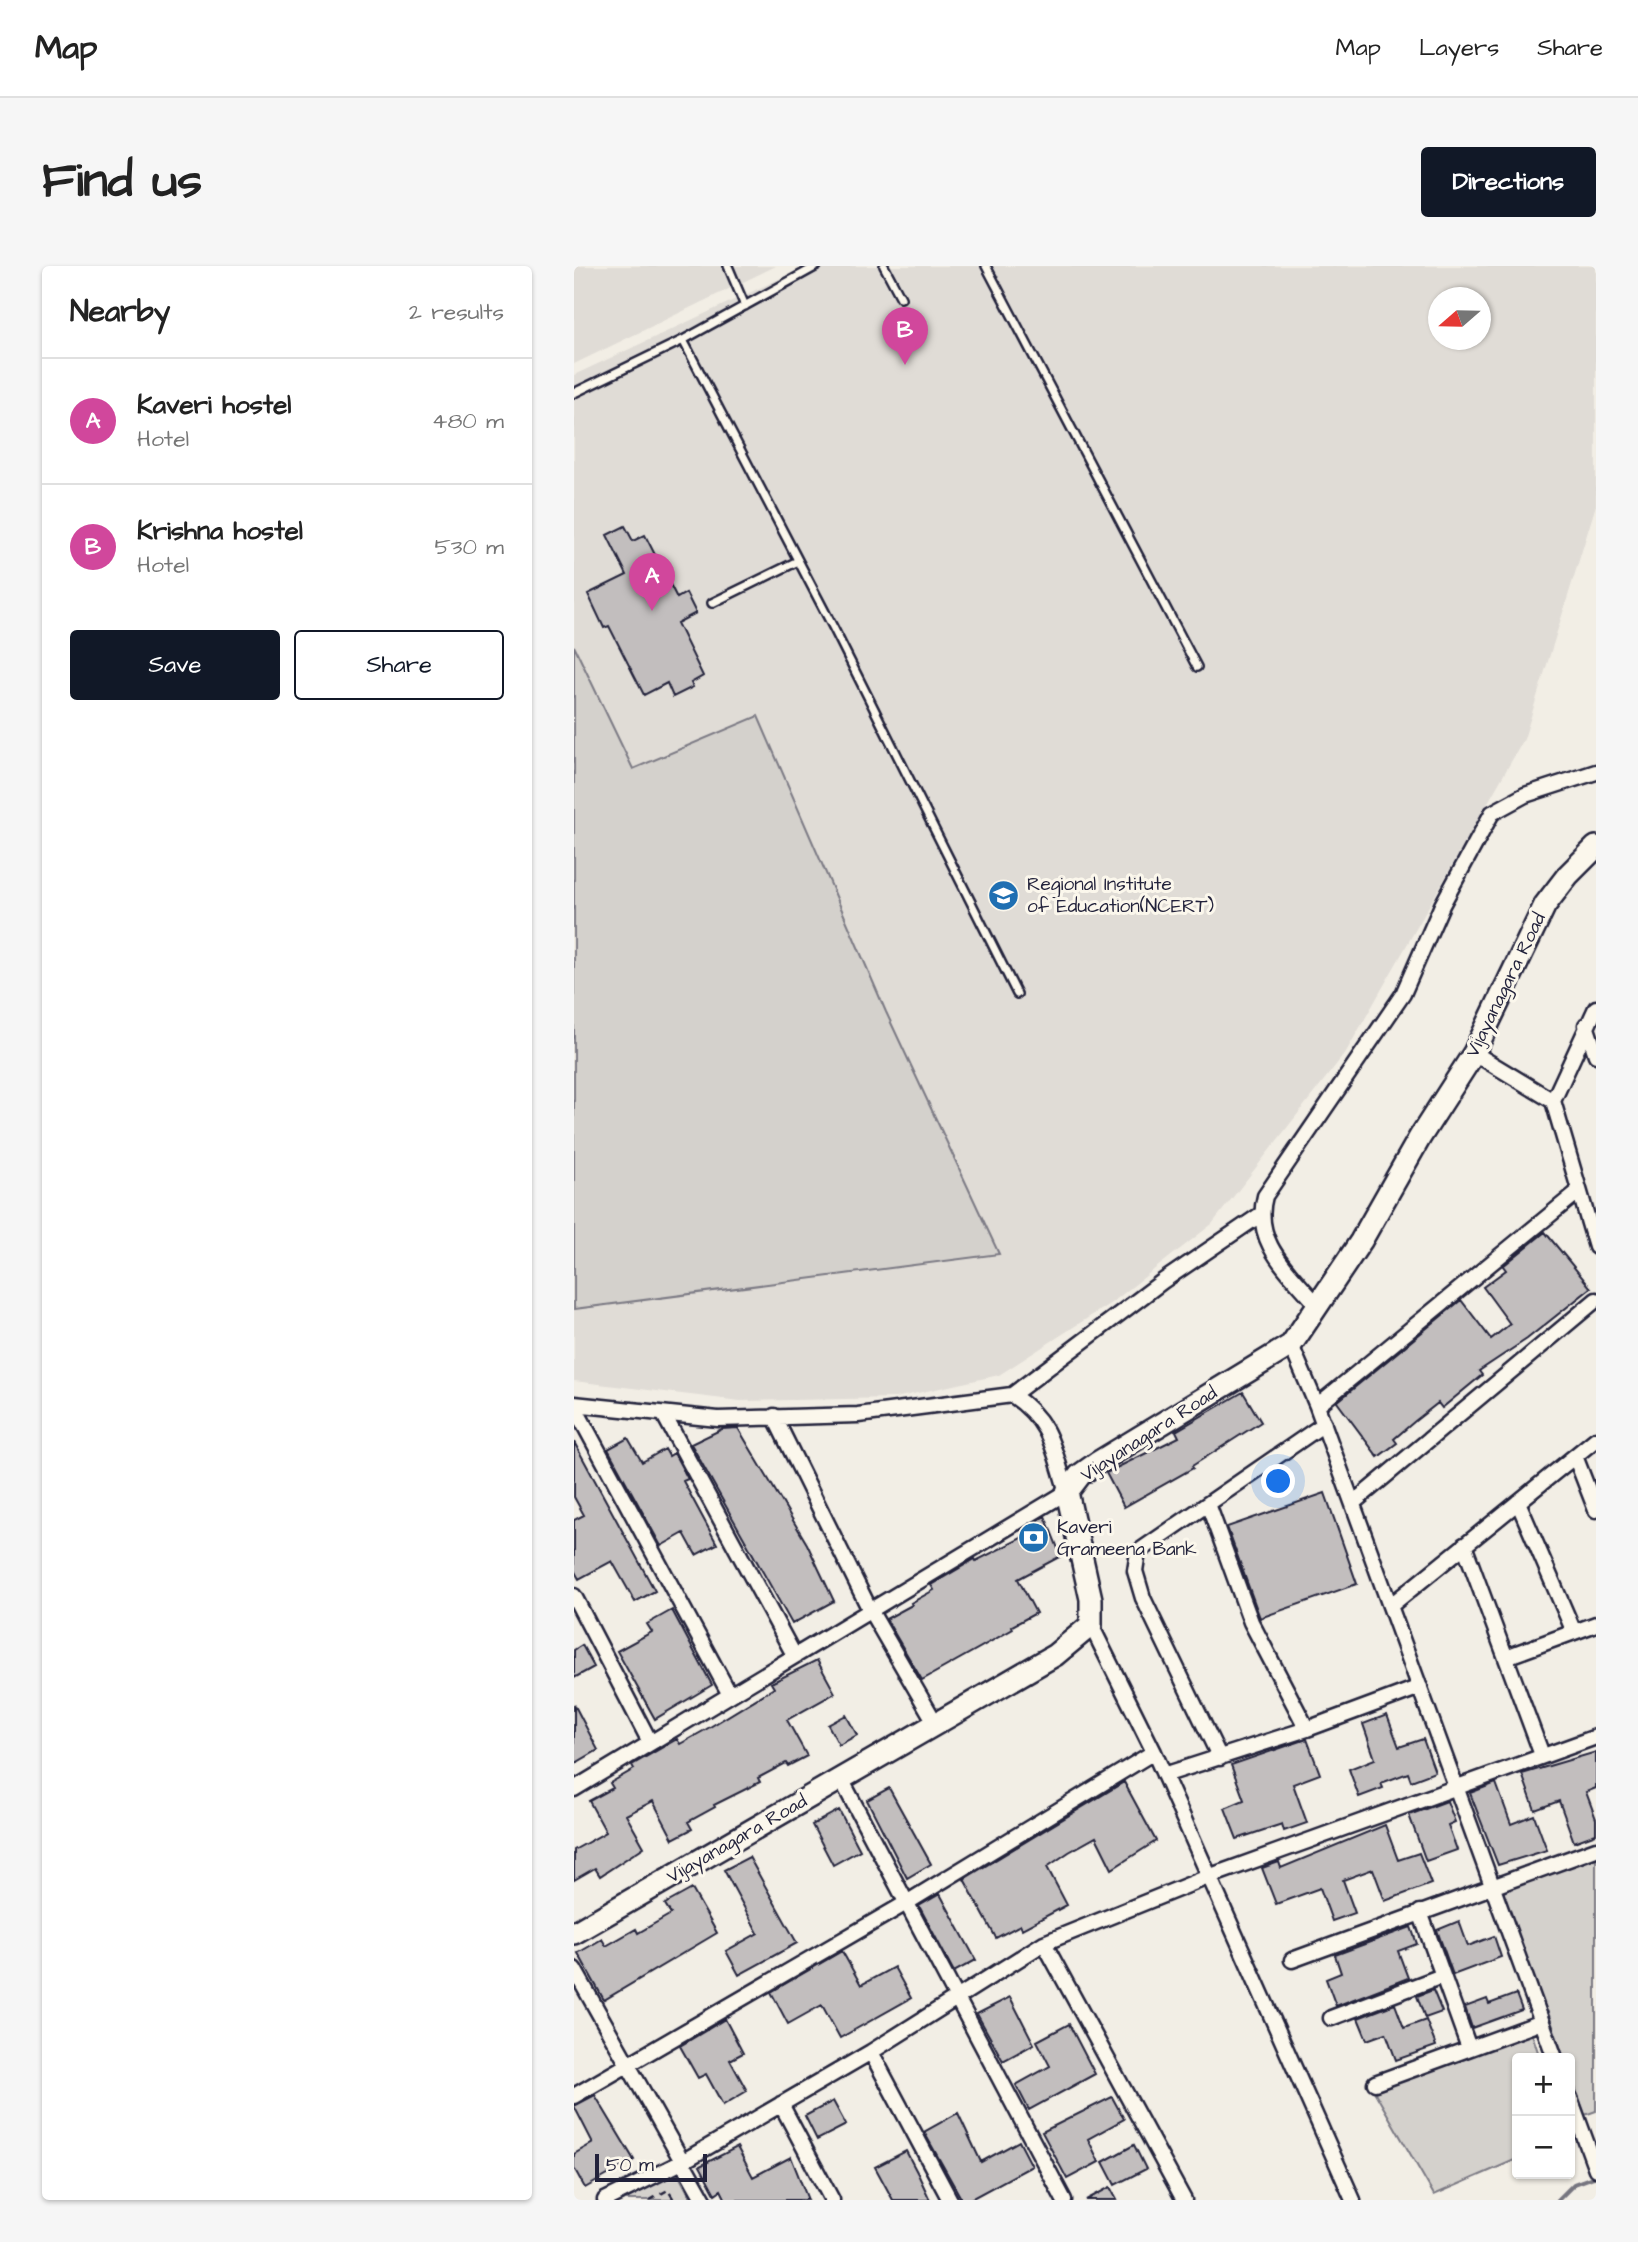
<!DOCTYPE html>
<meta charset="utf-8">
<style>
:root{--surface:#fff;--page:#f6f6f6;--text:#222;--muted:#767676;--line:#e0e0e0;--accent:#111827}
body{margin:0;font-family:"Architects Daughter",sans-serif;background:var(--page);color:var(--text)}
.controls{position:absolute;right:21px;bottom:21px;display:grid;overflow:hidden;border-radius:7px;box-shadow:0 2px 5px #0004}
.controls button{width:63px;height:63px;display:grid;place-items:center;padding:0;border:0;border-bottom:2px solid var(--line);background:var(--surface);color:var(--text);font:35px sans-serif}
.compass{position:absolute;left:854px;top:21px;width:63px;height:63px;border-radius:50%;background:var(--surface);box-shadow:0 2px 5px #0004;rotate:250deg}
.scale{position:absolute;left:21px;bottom:18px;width:112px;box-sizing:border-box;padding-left:7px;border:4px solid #22223b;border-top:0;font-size:19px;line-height:24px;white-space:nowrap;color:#22223b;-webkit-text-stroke:5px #fbf7ec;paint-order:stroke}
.you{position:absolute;left:705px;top:1216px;width:24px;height:24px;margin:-18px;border:5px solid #fff;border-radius:50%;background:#1a73e8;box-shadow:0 0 0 10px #1a73e833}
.badge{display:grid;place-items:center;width:46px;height:46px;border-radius:50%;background:var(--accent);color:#fff;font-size:23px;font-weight:700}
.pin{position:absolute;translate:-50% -58px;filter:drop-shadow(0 2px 4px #0008)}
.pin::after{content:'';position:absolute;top:37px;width:24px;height:21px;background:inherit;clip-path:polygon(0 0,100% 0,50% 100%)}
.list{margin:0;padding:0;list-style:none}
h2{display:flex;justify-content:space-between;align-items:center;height:91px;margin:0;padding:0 28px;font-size:30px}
h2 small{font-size:23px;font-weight:400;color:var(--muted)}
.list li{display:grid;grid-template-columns:46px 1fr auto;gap:21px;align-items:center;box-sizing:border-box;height:126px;padding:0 28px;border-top:2px solid var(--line)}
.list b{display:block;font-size:26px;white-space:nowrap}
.list p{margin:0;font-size:23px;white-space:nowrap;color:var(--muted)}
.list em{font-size:23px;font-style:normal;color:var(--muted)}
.actions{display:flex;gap:14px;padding:21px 28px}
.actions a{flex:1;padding:16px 0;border:2px solid var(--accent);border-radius:7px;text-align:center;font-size:24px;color:var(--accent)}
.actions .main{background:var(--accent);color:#fff}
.map{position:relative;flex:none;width:1022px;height:1934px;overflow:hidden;border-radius:7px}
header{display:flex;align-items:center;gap:42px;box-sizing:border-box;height:98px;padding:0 35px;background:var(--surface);border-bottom:2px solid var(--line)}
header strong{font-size:33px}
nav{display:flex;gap:38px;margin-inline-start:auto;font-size:24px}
.intro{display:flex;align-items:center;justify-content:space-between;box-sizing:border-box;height:168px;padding:0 42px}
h1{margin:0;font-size:49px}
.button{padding:18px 32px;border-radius:7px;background:var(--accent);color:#fff;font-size:24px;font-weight:700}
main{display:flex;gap:42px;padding:0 42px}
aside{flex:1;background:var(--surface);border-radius:7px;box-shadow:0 2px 5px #0004}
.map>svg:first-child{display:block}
.built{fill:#e0dcd6;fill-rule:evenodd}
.green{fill:#d4d1cc;stroke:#7b7a84;stroke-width:2}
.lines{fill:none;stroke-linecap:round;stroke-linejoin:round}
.stream{stroke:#76747f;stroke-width:4.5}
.building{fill:#c2bebe;stroke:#22223b;stroke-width:2}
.lane-casing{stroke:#22223b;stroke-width:12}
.street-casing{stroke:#22223b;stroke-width:19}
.secondary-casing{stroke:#22223b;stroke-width:26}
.path{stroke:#22223b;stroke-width:2.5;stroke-dasharray:7 5;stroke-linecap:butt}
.lane{stroke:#fbf7ec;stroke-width:7}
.street{stroke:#fbf7ec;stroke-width:14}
.secondary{stroke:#fbf7ec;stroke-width:21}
.labels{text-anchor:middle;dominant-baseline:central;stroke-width:6;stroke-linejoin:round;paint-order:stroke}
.poi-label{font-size:19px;fill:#22223b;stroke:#fbf7ec;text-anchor:start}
.street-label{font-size:19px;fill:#22223b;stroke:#fbf7ec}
</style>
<header>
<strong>Map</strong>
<nav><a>Map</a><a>Layers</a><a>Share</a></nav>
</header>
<div class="intro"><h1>Find us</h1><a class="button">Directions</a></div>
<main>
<aside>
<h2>Nearby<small>2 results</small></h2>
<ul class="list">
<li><span class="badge" style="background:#d1479c">A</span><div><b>Kaveri hostel</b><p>Hotel</p></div><em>480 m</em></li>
<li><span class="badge" style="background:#d1479c">B</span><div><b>Krishna hostel</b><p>Hotel</p></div><em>530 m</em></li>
</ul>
<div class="actions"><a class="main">Save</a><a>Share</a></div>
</aside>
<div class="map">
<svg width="1022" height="1934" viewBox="0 0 1022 1934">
<rect width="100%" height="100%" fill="#f2eee5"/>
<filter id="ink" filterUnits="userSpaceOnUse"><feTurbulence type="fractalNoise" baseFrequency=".0143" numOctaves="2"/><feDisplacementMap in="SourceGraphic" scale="14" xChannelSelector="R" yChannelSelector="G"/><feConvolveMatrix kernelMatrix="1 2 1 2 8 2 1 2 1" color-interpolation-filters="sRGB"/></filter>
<g filter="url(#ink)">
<path class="built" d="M0,0H202L0,98Z
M233,0H1022V239L950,473L772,786L638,958L540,1035L425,1109L321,1132L166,1135L0,1115V109ZM864,32H906V74H864Z"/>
<path class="green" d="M0,380L59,503L184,450L312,746L425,988L0,1043Z
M1022,1583V1845L1011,1849L996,1807V1792H990L974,1746L965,1749L922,1629L930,1626L927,1617Z
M958,1768L966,1792H943V1893L860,1929L800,1825Z
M103,1906L118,1934H50Z"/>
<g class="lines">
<path class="stream" d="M984,1934L1000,1918L1022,1910"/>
</g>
<path class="building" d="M51,260L59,275L71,269L103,332L112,327L122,347L103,357L129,410L117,417L119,421L99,431L93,417L70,429L35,360L30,362L14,328L53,309L33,269Z
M971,966L1017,1022L953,1073L905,1105L908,1109L868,1142L864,1137L841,1155L820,1173L823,1177L804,1191L763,1136L887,1034L917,1073L936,1058L909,1021L932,1004L929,1000Z
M669,1126L687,1156L618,1200L619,1202L550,1241L532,1207L605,1171L602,1165Z
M164,1162L233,1278L260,1335L218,1358L117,1178L148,1163Z
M54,1172L68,1196L91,1183L95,1190L100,1187L114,1213L109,1215L143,1278L122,1289L110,1267L87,1280L34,1183Z
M0,1176L81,1325L61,1336L38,1295L5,1313L0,1304V1254L10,1249L0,1231Z
M751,1227L783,1318L686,1352L653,1261Z
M471,1250L487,1290L444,1313L462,1347L438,1360L439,1363L348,1414L312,1353L338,1339L337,1337L360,1324L357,1319L401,1293L402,1295L453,1269L450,1263Z
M98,1344L138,1419L81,1453L43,1385L78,1366L73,1358Z
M8,1379L20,1401L0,1412V1384Z
M243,1394L261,1427L213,1454L233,1490L214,1500L212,1497L184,1512L186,1516L140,1539L141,1541L114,1556L118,1563L99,1573L79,1535L52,1549L70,1581L26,1610L21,1602L0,1614V1584L32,1566L15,1535L39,1522L36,1517L60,1503L58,1499L103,1473L106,1478L131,1464L200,1422L197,1417Z
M0,1438L24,1484L0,1498Z
M272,1449L283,1469L265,1479L254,1459Z
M813,1449L825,1481L849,1473L861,1506L837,1515L834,1507L807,1517L809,1522L785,1531L775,1503L801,1493L789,1458Z
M733,1473L746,1508L719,1518L733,1557L710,1565L708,1558L663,1573L651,1542L670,1534L657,1499Z
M1022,1486V1522L1012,1526L1022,1553V1568L1000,1576L985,1535L961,1544L948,1508Z
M550,1516L582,1575L538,1603L522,1571L495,1586L473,1601L493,1639L448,1663L446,1659L422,1672L390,1613Z
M922,1517L937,1558L960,1549L973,1584L924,1599L896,1527Z
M315,1522L357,1598L333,1612L293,1534Z
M873,1535L881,1556L874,1559L883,1584L852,1595L835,1549Z
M265,1544L286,1584L259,1599L238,1559Z
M811,1559L824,1594L845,1587L857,1618L811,1635L799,1603L769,1614L781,1647L758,1655L746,1622L702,1638L688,1602L705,1596L707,1602Z
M175,1591L223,1677L165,1709L152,1685L184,1667L150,1604Z
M118,1623L143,1667L30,1734L4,1687L28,1673L32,1680L62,1663L64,1667L97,1648L91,1638Z
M366,1628L402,1694L380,1706L345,1640Z
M885,1655L894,1680L920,1670L927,1691L879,1709L863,1664Z
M837,1661L843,1678L824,1685L834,1712L762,1740L752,1713L767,1707L761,1689Z
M268,1685L287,1719L320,1701L337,1732L266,1772L248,1739L214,1758L197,1726Z
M859,1724L868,1746L851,1752L843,1730Z
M942,1728L948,1744L898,1762L891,1741L913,1733L915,1738Z
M436,1731L460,1778L429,1795L403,1748Z
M821,1738L830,1762L852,1754L862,1780L822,1794L812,1767L793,1774L784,1752Z
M151,1753L169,1787L156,1794L173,1825L149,1839L132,1808L124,1812L106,1780Z
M495,1758L521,1808L455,1844L442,1819L476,1800L463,1775Z
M21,1829L60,1894L11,1922L0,1902V1888L19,1877L0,1840Z
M538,1831L550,1853L514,1873L525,1896L493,1913L468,1866Z
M259,1835L272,1859L243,1874L231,1850Z
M384,1847L407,1896L445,1875L458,1900L395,1934H388L350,1866Z
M560,1879L572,1903L541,1919L529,1896Z
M163,1881L179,1911L217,1891L234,1934H152L147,1924L141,1928L126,1900Z
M332,1885L344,1908L356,1934H319L301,1901Z
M536,1921L543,1934H512Z"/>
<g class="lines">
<defs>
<path id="lane" d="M154,0L171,40
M310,0L327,32
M412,0L623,401
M109,74L260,363L443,728
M0,127L109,74L243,0
M138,337L224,295"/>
<path id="street" d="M1012,759L1022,789
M900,787L979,835L1022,981
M979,835L1022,742
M744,1040C716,1006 678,977 691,930L829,728L868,639L918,547L951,529L1022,506
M717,1079L743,1140L981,1792
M438,1129L589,1015L686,949
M0,1138L144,1153L284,1149L438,1129C478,1156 479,1183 493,1226L0,1523
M0,1140L155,1427
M743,1140L1005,925
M90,1149L220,1389
M200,1150L296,1344L362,1458
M1001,1190L1022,1244
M944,1236L1000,1366
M779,1237L1022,1034
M634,1238L677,1356L733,1463
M890,1279L968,1489
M0,1330L76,1476
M816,1340L1022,1173
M517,1359L580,1486L779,1934
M932,1391L1022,1358
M646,1492L569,1332L561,1305L564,1286L750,1158
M590,1509L733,1463L846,1421
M267,1513L490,1934
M846,1646L895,1782
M470,1677L610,1934
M718,1694L1022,1583
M0,1703L130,1934
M757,1752L868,1710
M297,1786L376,1934
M801,1817L968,1756
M0,1830L334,1636L580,1486
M996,1832L1022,1903
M207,1838L258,1934
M31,1934L108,1896L297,1786L470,1677L634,1611L1022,1471"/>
<path id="secondary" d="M0,1667L481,1389L517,1359V1333L493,1226L506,1209L523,1197L717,1079L787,975L846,871L900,787L971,639L994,609L1022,581"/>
</defs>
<use href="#lane" class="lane-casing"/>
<use href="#street" class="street-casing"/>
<use href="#secondary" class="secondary-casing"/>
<path class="path" d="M76,1934L94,1924L100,1934"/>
<use href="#lane" class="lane"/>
<use href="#street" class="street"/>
<use href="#secondary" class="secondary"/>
</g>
</g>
<defs>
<symbol id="university-disc" viewBox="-11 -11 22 22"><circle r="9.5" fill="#1f6fb2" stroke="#fbf7ec"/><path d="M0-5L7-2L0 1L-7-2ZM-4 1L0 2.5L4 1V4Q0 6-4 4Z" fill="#fff"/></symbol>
<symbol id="bank-disc" viewBox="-11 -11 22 22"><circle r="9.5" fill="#1f6fb2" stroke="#fbf7ec"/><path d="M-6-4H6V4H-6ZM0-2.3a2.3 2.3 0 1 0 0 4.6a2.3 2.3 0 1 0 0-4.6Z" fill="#fff"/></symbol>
</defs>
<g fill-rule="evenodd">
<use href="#university-disc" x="412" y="612" width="35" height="35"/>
<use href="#bank-disc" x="442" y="1254" width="35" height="35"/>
</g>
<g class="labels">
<g class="poi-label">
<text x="453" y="618">Regional Institute<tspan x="453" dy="22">of Education(NCERT)</tspan></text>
<text x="483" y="1261">Kaveri<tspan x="483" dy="22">Grameena Bank</tspan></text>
</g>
<g class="street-label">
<text transform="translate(932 719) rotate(-64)">Vijayanagara Road</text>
<text transform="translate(575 1168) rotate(-33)">Vijayanagara Road</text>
<text transform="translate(163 1573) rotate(-30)">Vijayanagara Road</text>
</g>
</g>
</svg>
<div class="controls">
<button>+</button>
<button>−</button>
</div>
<svg class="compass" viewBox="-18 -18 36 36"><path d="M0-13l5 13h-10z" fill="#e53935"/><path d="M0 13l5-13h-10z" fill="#767676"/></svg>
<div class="scale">50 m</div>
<div class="you"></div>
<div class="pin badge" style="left:78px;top:345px;background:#d1479c">A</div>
<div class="pin badge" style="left:331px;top:99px;background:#d1479c">B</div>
</div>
</main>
